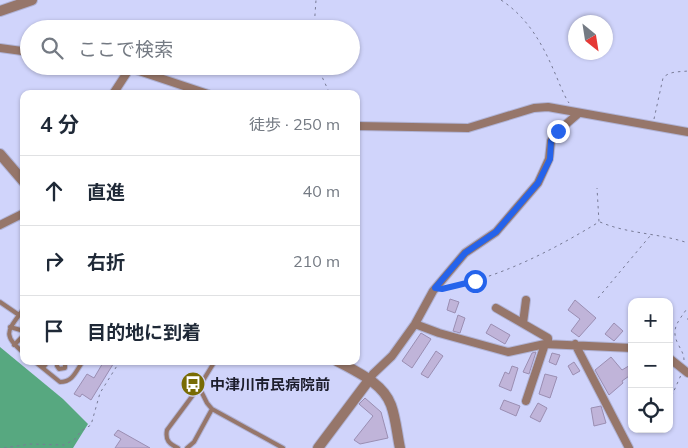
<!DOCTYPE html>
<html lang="ja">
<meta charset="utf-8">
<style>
:root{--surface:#fff;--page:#f6f6f7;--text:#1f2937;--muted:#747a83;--line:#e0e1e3}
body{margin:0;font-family:Mulish,"Noto Sans JP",sans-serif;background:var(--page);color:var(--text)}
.controls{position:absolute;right:15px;bottom:15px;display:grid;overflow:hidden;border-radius:10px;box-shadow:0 1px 4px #0004}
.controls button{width:45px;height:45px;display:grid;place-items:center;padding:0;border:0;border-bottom:1px solid var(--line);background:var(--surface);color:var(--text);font:25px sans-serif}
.compass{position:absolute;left:568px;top:15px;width:45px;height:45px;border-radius:50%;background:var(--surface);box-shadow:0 1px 4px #0004;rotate:150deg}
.stop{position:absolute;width:15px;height:15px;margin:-11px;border:4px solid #2563eb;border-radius:50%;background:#fff}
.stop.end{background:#2563eb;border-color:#fff;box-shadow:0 1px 5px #0008}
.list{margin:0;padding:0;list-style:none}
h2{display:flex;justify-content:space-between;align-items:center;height:65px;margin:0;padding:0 20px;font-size:21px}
h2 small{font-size:16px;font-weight:400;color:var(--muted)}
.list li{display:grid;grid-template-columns:32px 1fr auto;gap:15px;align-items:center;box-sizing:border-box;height:70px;padding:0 20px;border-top:1px solid var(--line)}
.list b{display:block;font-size:19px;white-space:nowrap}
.list em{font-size:16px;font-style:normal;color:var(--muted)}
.icon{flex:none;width:28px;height:28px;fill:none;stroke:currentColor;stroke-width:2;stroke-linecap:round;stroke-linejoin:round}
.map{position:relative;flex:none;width:688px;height:448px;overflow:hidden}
.search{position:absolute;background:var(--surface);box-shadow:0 1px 4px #0004;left:20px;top:20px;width:340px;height:55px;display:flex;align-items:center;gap:12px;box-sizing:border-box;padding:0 18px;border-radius:28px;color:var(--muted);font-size:19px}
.panel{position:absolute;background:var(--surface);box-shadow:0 1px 4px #0004;left:20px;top:90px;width:340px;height:275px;border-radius:10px}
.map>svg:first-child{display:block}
.forest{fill:#57a880}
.building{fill:#c0b4d9;stroke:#9a8eb2}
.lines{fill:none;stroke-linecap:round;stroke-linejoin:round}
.service-casing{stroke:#b0b3d6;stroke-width:6}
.minor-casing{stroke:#b0b3d6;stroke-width:10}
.tertiary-casing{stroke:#b0b3d6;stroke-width:12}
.path{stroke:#787b96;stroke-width:1;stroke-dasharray:2.5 4;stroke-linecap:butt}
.service{stroke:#96766a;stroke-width:4}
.minor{stroke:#96766a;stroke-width:8}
.tertiary{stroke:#96766a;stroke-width:10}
.route{stroke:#2563eb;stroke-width:6}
.labels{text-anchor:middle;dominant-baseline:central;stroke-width:5;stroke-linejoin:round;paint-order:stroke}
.poi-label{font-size:15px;font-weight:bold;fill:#1d1e2d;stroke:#d0d4fb;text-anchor:start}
</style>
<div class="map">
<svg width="688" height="448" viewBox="0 0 688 448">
<rect width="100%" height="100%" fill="#d0d4fb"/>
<path class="forest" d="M0,347L63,399L88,424L73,448H0Z"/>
<path class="building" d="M450,299L459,302L455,313L447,310Z
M575,300L596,318L579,337L571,331L580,319L568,310Z
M458,315L465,318L460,333L453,331Z
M614,323L623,331L614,341L605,334Z
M491,324L510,335L505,344L486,333Z
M421,333L431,339L412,368L402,361Z
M436,351L443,356L428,378L421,374Z
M536,352L529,374L523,372L532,353Z
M552,353L560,355L556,365L549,362Z
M611,357L622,370L632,364V374L622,381L623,383L609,395L595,370Z
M104,361H115L91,400L82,394L80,397L74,394L87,374L94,378Z
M574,362L580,371L573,375L568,366Z
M512,366L518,368L511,391L499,386L505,372L509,374Z
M545,374L557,377L550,398L539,394Z
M365,398L381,412L388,438L360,444L354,440L373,416L359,404Z
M504,400L520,406L516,416L500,409Z
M538,403L547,408L540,422L530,417Z
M601,406L606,423L594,426L591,408Z
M118,430L150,448H115L121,439L114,435Z"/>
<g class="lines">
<defs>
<path id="service" d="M0,302L19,315
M24,308C9,330 0,334 24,353
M10,327L24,331
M14,345L24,335
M34,361L60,382C73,382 76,371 83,361
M63,361L65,364V368L59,369L57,366V363L60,361L67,362L69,361
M43,368L48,361
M199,387L207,403L212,409L283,448
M178,448C169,444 165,440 167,430L199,387L215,361
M187,448L194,442L212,409"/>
<path id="minor" d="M0,48L29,52
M120,66L130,68L208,94
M113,94L130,68
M356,126L468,128L534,108L548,107L688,132
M0,225L24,213
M496,308L548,338V344
M523,323L526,300
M415,324L439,333L508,352L545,344L632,348
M575,344L629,448
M669,358L688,373
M369,380L373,374L392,356L415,324L433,291L465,253L496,232L538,183L549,159L551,141L558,131L579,113
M526,401L545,344"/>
<path id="tertiary" d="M0,11L32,0
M0,154L24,182
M337,361C357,372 383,383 391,405C396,419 397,434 400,448
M318,448L369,380"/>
</defs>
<use href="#service" class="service-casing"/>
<use href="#minor" class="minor-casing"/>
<use href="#tertiary" class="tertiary-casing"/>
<path class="path" d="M501,0C527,17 542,43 554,71C559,82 563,94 569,103
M314,29L316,0
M317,66L330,94
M654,119L663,78C669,71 679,72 688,71
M600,222C628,234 659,233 688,243
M445,288C501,277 551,251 599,222L597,188
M598,298L650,236
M687,319H688
M684,360C684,354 681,350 678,344C670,328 679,321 688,307
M669,402L681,375
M4,448L30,444L64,445L75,439L81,431L91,425L100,393L120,361"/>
<use href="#service" class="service"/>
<use href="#minor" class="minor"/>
<use href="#tertiary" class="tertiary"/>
</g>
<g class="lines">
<path class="route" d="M475,281L442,289L435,288L465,253L496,232L538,183L550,159L551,141L558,131"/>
</g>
<defs>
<symbol id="bus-disc" viewBox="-11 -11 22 22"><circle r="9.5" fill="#786b04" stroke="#d0d4fb"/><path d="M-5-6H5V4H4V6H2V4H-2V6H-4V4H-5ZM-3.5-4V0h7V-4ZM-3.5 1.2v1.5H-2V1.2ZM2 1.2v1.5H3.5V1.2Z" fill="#fff"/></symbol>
</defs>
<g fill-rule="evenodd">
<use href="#bus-disc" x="179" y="370" width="28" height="28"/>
</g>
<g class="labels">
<g class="poi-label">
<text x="210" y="384">中津川市民病院前</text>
</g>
</g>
</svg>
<div class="controls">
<button>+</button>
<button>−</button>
<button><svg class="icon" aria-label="locate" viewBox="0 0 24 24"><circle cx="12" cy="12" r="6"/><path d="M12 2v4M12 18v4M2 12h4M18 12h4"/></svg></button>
</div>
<svg class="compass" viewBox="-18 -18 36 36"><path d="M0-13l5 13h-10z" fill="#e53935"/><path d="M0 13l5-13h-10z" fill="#747a83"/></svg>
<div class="stop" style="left:475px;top:281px"></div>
<div class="stop end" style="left:558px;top:131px"></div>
<div class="search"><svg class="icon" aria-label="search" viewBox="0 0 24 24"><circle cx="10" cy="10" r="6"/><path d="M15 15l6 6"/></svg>ここで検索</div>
<section class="panel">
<h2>4 分<small>徒歩 · 250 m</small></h2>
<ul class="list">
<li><svg class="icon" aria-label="ahead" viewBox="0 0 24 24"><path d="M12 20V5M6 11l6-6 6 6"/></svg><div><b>直進</b></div><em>40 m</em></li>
<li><svg class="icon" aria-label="right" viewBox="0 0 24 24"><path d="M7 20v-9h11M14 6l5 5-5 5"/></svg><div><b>右折</b></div><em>210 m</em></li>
<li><svg class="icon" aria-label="arrive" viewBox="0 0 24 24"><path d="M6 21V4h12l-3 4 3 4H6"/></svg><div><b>目的地に到着</b></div></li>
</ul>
</section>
</div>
